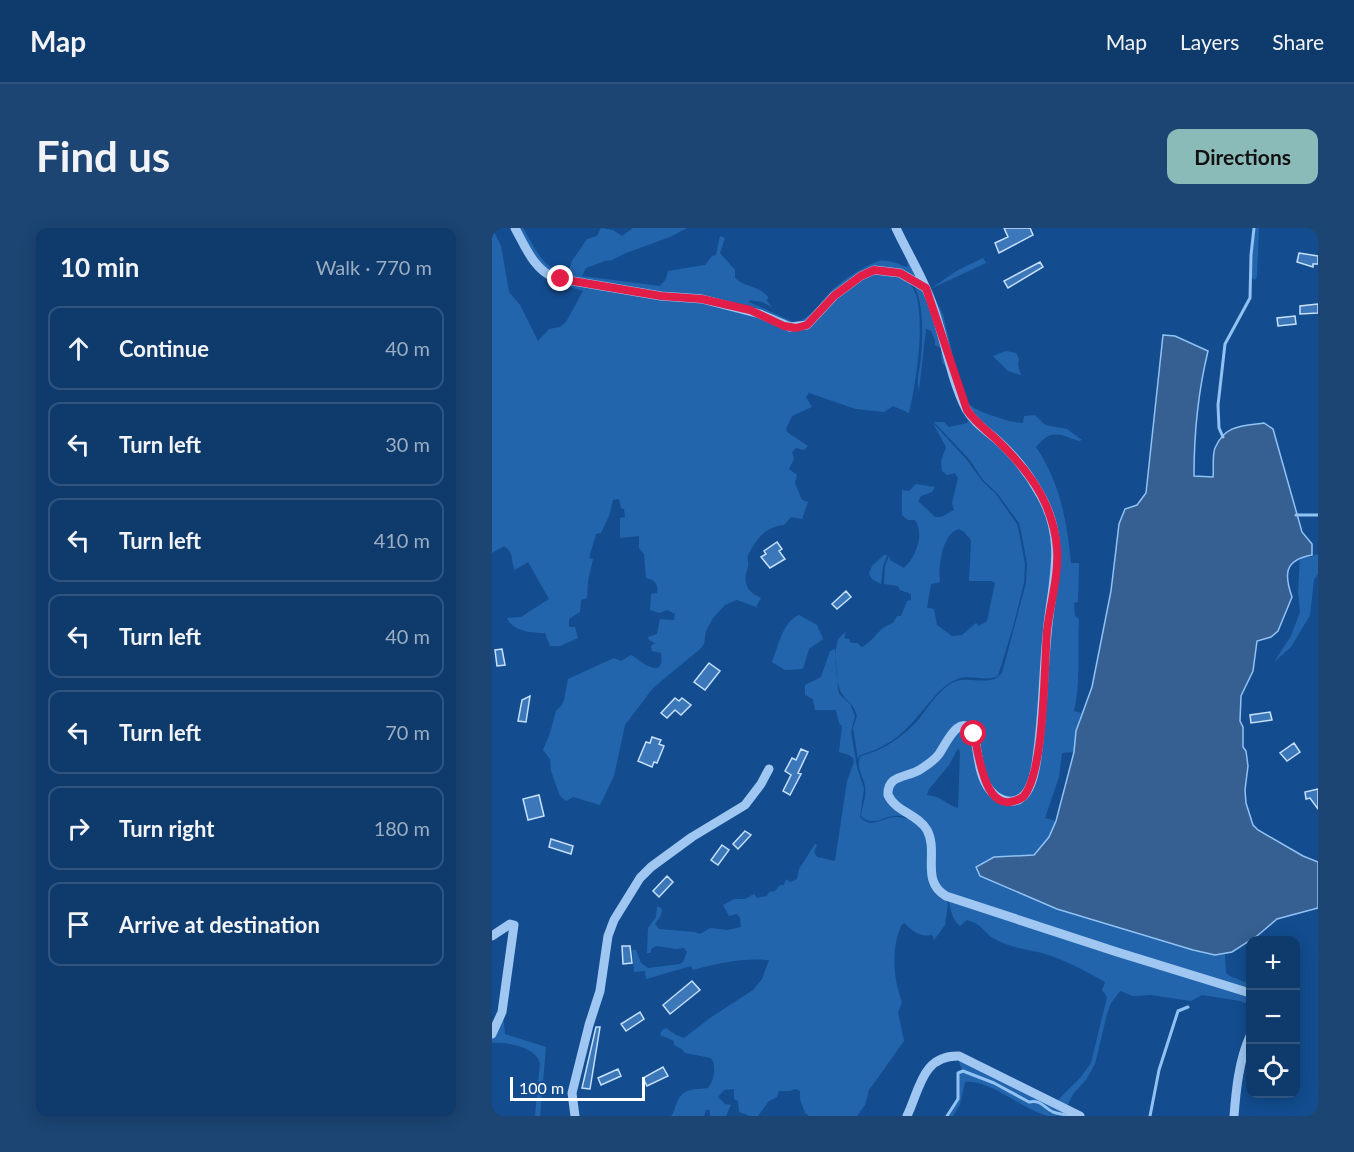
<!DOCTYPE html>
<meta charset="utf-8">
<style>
:root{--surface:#0e3a6c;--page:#1c4574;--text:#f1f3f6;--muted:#9badc2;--line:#2e547f;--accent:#8bbbb9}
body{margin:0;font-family:Lato,sans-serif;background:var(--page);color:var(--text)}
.controls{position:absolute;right:18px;bottom:18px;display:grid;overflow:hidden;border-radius:12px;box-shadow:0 3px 15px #0003}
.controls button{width:54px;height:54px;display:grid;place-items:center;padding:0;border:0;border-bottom:2px solid var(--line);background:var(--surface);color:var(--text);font:30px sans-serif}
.scale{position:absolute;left:18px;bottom:15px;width:135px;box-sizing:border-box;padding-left:6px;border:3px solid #fff;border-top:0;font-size:16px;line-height:21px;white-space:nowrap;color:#fff;-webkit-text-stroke:4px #134d90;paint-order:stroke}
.stop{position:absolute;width:18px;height:18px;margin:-14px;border:4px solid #e11d48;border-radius:50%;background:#fff}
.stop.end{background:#e11d48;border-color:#fff;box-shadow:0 2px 6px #0008}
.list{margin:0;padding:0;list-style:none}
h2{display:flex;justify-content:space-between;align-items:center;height:78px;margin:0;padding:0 24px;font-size:26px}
h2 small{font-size:20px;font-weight:400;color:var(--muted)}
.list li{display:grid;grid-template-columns:39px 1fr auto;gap:18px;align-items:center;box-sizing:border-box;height:84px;margin:0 12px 12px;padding:0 12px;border:2px solid var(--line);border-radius:12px}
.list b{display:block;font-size:22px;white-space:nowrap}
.list em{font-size:20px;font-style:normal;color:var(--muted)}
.icon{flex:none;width:33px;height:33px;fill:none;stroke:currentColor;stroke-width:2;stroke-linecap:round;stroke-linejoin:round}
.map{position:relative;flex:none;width:826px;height:888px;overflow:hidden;border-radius:12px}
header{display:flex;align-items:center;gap:36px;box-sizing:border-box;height:84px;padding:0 30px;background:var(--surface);border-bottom:2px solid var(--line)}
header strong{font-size:28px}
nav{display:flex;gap:33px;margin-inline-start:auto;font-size:21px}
.intro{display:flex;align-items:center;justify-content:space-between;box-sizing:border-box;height:144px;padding:0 36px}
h1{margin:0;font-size:42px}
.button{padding:15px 27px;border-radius:12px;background:var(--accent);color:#111;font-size:21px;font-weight:700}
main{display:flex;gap:36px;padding:0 36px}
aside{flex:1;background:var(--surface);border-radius:12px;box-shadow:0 3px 15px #0003}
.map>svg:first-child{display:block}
.green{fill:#2265ad;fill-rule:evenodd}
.water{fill:#356091;stroke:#91c2f4;stroke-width:1.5}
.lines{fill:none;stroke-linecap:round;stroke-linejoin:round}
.stream{stroke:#91c2f4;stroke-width:3}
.building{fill:#3c77b9;stroke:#c6e0fc;stroke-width:1.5}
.minor{stroke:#9fc7f1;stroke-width:9}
.route{stroke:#e11d48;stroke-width:8}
</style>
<header>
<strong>Map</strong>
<nav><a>Map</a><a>Layers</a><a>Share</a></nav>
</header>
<div class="intro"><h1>Find us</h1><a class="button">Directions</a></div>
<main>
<aside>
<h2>10 min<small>Walk · 770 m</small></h2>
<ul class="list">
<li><svg class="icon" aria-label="ahead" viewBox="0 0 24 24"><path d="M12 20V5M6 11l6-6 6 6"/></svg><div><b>Continue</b></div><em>40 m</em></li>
<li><svg class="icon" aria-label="left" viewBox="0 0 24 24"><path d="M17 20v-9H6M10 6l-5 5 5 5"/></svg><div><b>Turn left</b></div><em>30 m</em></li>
<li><svg class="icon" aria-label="left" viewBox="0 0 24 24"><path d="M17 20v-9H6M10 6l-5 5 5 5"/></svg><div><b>Turn left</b></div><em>410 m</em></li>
<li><svg class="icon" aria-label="left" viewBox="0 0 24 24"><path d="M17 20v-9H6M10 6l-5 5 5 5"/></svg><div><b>Turn left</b></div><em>40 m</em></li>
<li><svg class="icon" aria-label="left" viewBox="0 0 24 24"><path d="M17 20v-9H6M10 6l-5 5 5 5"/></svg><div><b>Turn left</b></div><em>70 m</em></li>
<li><svg class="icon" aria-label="right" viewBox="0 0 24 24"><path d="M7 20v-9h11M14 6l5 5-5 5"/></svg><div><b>Turn right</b></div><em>180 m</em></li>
<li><svg class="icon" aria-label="arrive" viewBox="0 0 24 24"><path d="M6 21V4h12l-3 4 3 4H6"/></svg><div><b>Arrive at destination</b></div></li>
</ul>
</aside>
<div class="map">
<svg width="826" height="888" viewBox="0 0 826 888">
<rect width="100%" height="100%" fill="#134d90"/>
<path class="green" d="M0,0L9,18L17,64L28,77L46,113L57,101L68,99L74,94L91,63L68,56L57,50L198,72L258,85L304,102L339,73L383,44L414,51C418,56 422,60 424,67C433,97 424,155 417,185L401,178L392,184L364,181L317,165L314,169L320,179L300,188L294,201L295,204L316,218L312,222L304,220L300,224L302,231L297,241L305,247L303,255L310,272L316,274L310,291L299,289L292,297C275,298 264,311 257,325C254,329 257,335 256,339C253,347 252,354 257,362C260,365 265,368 269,370L264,379L245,372L233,377L221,390L214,403L212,416L208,421L161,460L133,497L122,548L108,577L81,569L74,573L68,568L59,543L58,531L51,522L58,505L64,483L70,477L72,472L76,451L122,430L129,433L139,427C145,430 174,456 169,425L160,423L159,418L163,415L157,412L156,409L165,406L168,391L182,392L183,386L175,382L167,385L158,382L159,366L165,365C167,356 162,351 154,350L152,326L147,320V308L128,310V290L133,289L132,281L129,280L127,271L121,272L117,288L109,305L104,306L97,330L101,331L96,353L95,370L89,372L88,384L77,391V399H83L86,410L68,418H58L53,405C39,405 21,403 15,390L29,389L57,371L36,334L23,342C18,333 23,325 12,318L0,325Z
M24,0H31C42,17 53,48 77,42L80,33L95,11L105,8L109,0L121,2L130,8L141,0H195L178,9L134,25L120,32L113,33L94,40L90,48L168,58L174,51L176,43L213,37L220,28L224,27L228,8L233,10L228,25L243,42V50C252,59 268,58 276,69L275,73L280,79L270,74L258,72L257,74L304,95C320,88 328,75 339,63C348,54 375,36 387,33C395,31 407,36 414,39L416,38L414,29L429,54L388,40L309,98L269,85L54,44Z
M763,0H767L765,48L763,52L760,50V27Z
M491,30L494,35L438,61L451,86L463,137L477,176C484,184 520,195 531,195L532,188L543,187L553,197L575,201L590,212L587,213C567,207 561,199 544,219C568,255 575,293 579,335H587L586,374L582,375L583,388L587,391C585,422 589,453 582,483L589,485L584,503L582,524L570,525L567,549L553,590L564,593L557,609L542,627L502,629L484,639L488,648L565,681L701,722L723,727L733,726L734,745L738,748L758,756V764L625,723L455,667C430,653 448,623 436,601C426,586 406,583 397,567C397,547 418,551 431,542C437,537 444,532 448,526C455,517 457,506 468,500L478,502C491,524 480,562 511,573C526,579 537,567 541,554C546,540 547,524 548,509C552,476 553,442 556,409C559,372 573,334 562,296C553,262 530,234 505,211C494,201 485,193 476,182L435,60L438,61L466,42ZM466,520L468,524L466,580C453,576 451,569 435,567L437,561L457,537Z
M423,59L433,61L458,141L450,135L449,120L443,117V112L439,103L434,101L427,162C424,151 428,141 429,129C431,107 432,80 423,59Z
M514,123L524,125L527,131L526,137L529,147L516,143L501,128Z
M479,190L502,212L546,264L563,321L544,530L533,564L518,572L497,559L485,512L473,497L446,525L394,564L421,591C415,589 408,587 402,588C390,589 380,599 369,588C370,578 375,568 373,558C371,547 363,539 369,528C392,522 411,509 427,491C436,479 445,465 458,456C474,445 498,461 510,445L534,355L535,336L529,303L527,295L505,265L491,252L477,231L442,194H452L457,199L475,195Z
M441,195L475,232L490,253L504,266L525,296L527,304L533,336L532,355L521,399L506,448C492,455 475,444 461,453C446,461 436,477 425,489C410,508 391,521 368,527L366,531L361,500L365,488C362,475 354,474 349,464C344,455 342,426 345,415C346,410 350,407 354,404L352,410L357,411L359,415H365L370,419C383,412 386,400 401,395L405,388H409L415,373L419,372V366L408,362L406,358L392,356L393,338L397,328L398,332L412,340C424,329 433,306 423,292H416L410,287V262L417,263L424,256L443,259L440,264L429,268L426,273L443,289H449L462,282L460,275L466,250L463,245L455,247L450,243L449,233L454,219ZM467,301L472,304L479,312L477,353H500L503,355L495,393L487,398L484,395L470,407L460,408L445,397L442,381L435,380L439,356L448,354C446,339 450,305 467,301Z
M826,326V346L822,352L818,387L799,419L782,434L799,408L808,384L806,365L808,329H819Z
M392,327H395L391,338L389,356L380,351L377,345L380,338Z
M307,387L325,397L331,411L317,421L311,441L293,442L280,434C286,419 291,393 307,387Z
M343,421L346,461L347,466L358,476L363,488L359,504L365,539L372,561L368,589C379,602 390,589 404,589C410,589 417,591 423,593L437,613L438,645L454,669L456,676L453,697L442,712L440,707C427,709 421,703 412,695L409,698C399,722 401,750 410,774L406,784L412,813L377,862L373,877L365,888H317L313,885L308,871V863L304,861L298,863H287L285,869L277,873L266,888H258L247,884L246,873L242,871V861L232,862L226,869L233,876L239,877L234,888H218V882H214L212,888H179C183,883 183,879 185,874C192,859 203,862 216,860C222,853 225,838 219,830L193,825L190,821L182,817V813L168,807L170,802L174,800L184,807L192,810L218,790L261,762L270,751L277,732C249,730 227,735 201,742L199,738L154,751L153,743L142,744L140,722H144L149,735L156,740L188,736L191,734L195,724L192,720L184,721L164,718L159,721V725H155L156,700L164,689L165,679H168L170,681L169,687L163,696L167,701L202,704L208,706L218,700L236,702L249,699L248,690L245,686L237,688L231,677L242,671H253L262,666L265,670L275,668L277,664L283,663L288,657H292L294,651L298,654L305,651L307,641L323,616L325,617L322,624L325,629L343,633L355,553L362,534L361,530L357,527L347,524L350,498L347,495L344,482H323L321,471L313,467V457L329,449L338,423Z
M456,670L625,726L758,767V777L748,773L710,767L699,773L659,767L641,768L628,763L619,775L615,786L603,836L594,852L581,866L574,881L467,827L451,829L440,834L441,830L457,825L467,826L565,873L589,849L599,835L615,769L610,762L613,754C593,743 572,731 550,725C533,721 516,719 501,710C490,703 492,697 475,692L468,698C459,691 459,680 456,670Z
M11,786L13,806L54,819L48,888H43L48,835C43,818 15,814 0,815V809Z
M466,831L574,886C570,885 563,884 559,882C551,878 548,870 537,873L503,854L470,842Z
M470,844C494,850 517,862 537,875C548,872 551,880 560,884C565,886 571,887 575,888C570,888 562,888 556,888C531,882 498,851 473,854L468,876L461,888H456L467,871V846Z"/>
<path class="water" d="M671,107L683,108L716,123C706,164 702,206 702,248L721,249C722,241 720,227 723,220C733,197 749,198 772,195L781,201L810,304L820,316V327C792,332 792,346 800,369L786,403L779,409L765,413L761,443L749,468L748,493L751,499V519L754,523L756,538L753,562L754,575L761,597L766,602L811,628L826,634V680L785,691L765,708L740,724L723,727L701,722L565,681L488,648L484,639L502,629L542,627L557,609L564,593L582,524L584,503L600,459L619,363L627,296L633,281L645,277L654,265Z"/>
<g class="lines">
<path class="stream" d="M731,209L727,200L726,177L733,116L758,70L759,27L762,0
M804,287H826
M455,888L466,871V845L471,843L502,855L537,874C549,871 552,880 561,884C566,886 572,886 577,888
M658,888L667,842L686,783L696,779"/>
</g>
<path class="building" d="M512,0H538L541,7L507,25L503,15L516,9Z
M807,25L826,28V36H821V39L805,34Z
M548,34L551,39L516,60L512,53Z
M826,76V85L808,86V78Z
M803,88L804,96L786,98L785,90Z
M285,314L290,321L287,323L293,331L278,340L269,329L274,326L272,323Z
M354,363L359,369L345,381L340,376Z
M10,421L13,437L5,438L3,422Z
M217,435L228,443L213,462L202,454Z
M38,468L34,494L26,493L30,472Z
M183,470L187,473L190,470L199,477L189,487L183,482L175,490L169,485Z
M778,484L780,492L759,495L758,487Z
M160,509L169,512L167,516L172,518L165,535L162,534L160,539L146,533L154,514L158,515Z
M802,515L808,524L795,533L788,525Z
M309,521L316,524L306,545L309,546L298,567L291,563L299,547L293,543L300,530L304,532Z
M826,561V581L818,570L814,571L813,564Z
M47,567L52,588L36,592L31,571Z
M253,603L259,607L246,621L241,616Z
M59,611L81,618L79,626L57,619Z
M230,617L237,622L226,637L219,632Z
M175,648L181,654L167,669L161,663Z
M130,718H138L140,735L131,736Z
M200,753L208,762L178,786L171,777Z
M148,784L152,791L134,803L129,796Z
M104,799H108L98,861L90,860Z
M171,839L176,848L155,858L151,850Z
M126,841L129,848L109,857L106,850Z"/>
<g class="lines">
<path class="minor" d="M23,0C33,18 42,42 63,50L169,68L210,71L268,86L298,99L315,97L342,68L369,48L382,42L408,45L434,60
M404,0C416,26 432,51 441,78C453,111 458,149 474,181C481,193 492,201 503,210C521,226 536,244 548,266C576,314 559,356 555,407C551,448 551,488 545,529C543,546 537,580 512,572C505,570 499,564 495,558C486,543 486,523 482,506C468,482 454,516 447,526C443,532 435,537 429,541C416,550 395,546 396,567C404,584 426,586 435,602C447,624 428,653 454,668L625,724L758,765
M0,708L18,696L22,697L10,784L0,806
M83,888L80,865L97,797L108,763L116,708L122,692L148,650L159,639L200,609L253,577L269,556L277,541
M415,888C428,861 430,827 467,828L588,888
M742,888C744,862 747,832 758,808"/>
</g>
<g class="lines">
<path class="route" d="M69,51L169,68L210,71L258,82L292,98L304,100L315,97L342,68L369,48L382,42L408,45L434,60L475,182C483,194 494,202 504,211C524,230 543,251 554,277C560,291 564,306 565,321C567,348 558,376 555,403C552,439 553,545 531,569C493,593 487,527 482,506"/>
</g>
</svg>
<div class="controls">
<button>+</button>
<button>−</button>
<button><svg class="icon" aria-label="locate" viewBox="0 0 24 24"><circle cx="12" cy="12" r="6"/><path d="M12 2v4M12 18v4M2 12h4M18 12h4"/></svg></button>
</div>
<div class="scale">100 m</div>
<div class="stop" style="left:482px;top:506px"></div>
<div class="stop end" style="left:69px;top:51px"></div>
</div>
</main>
